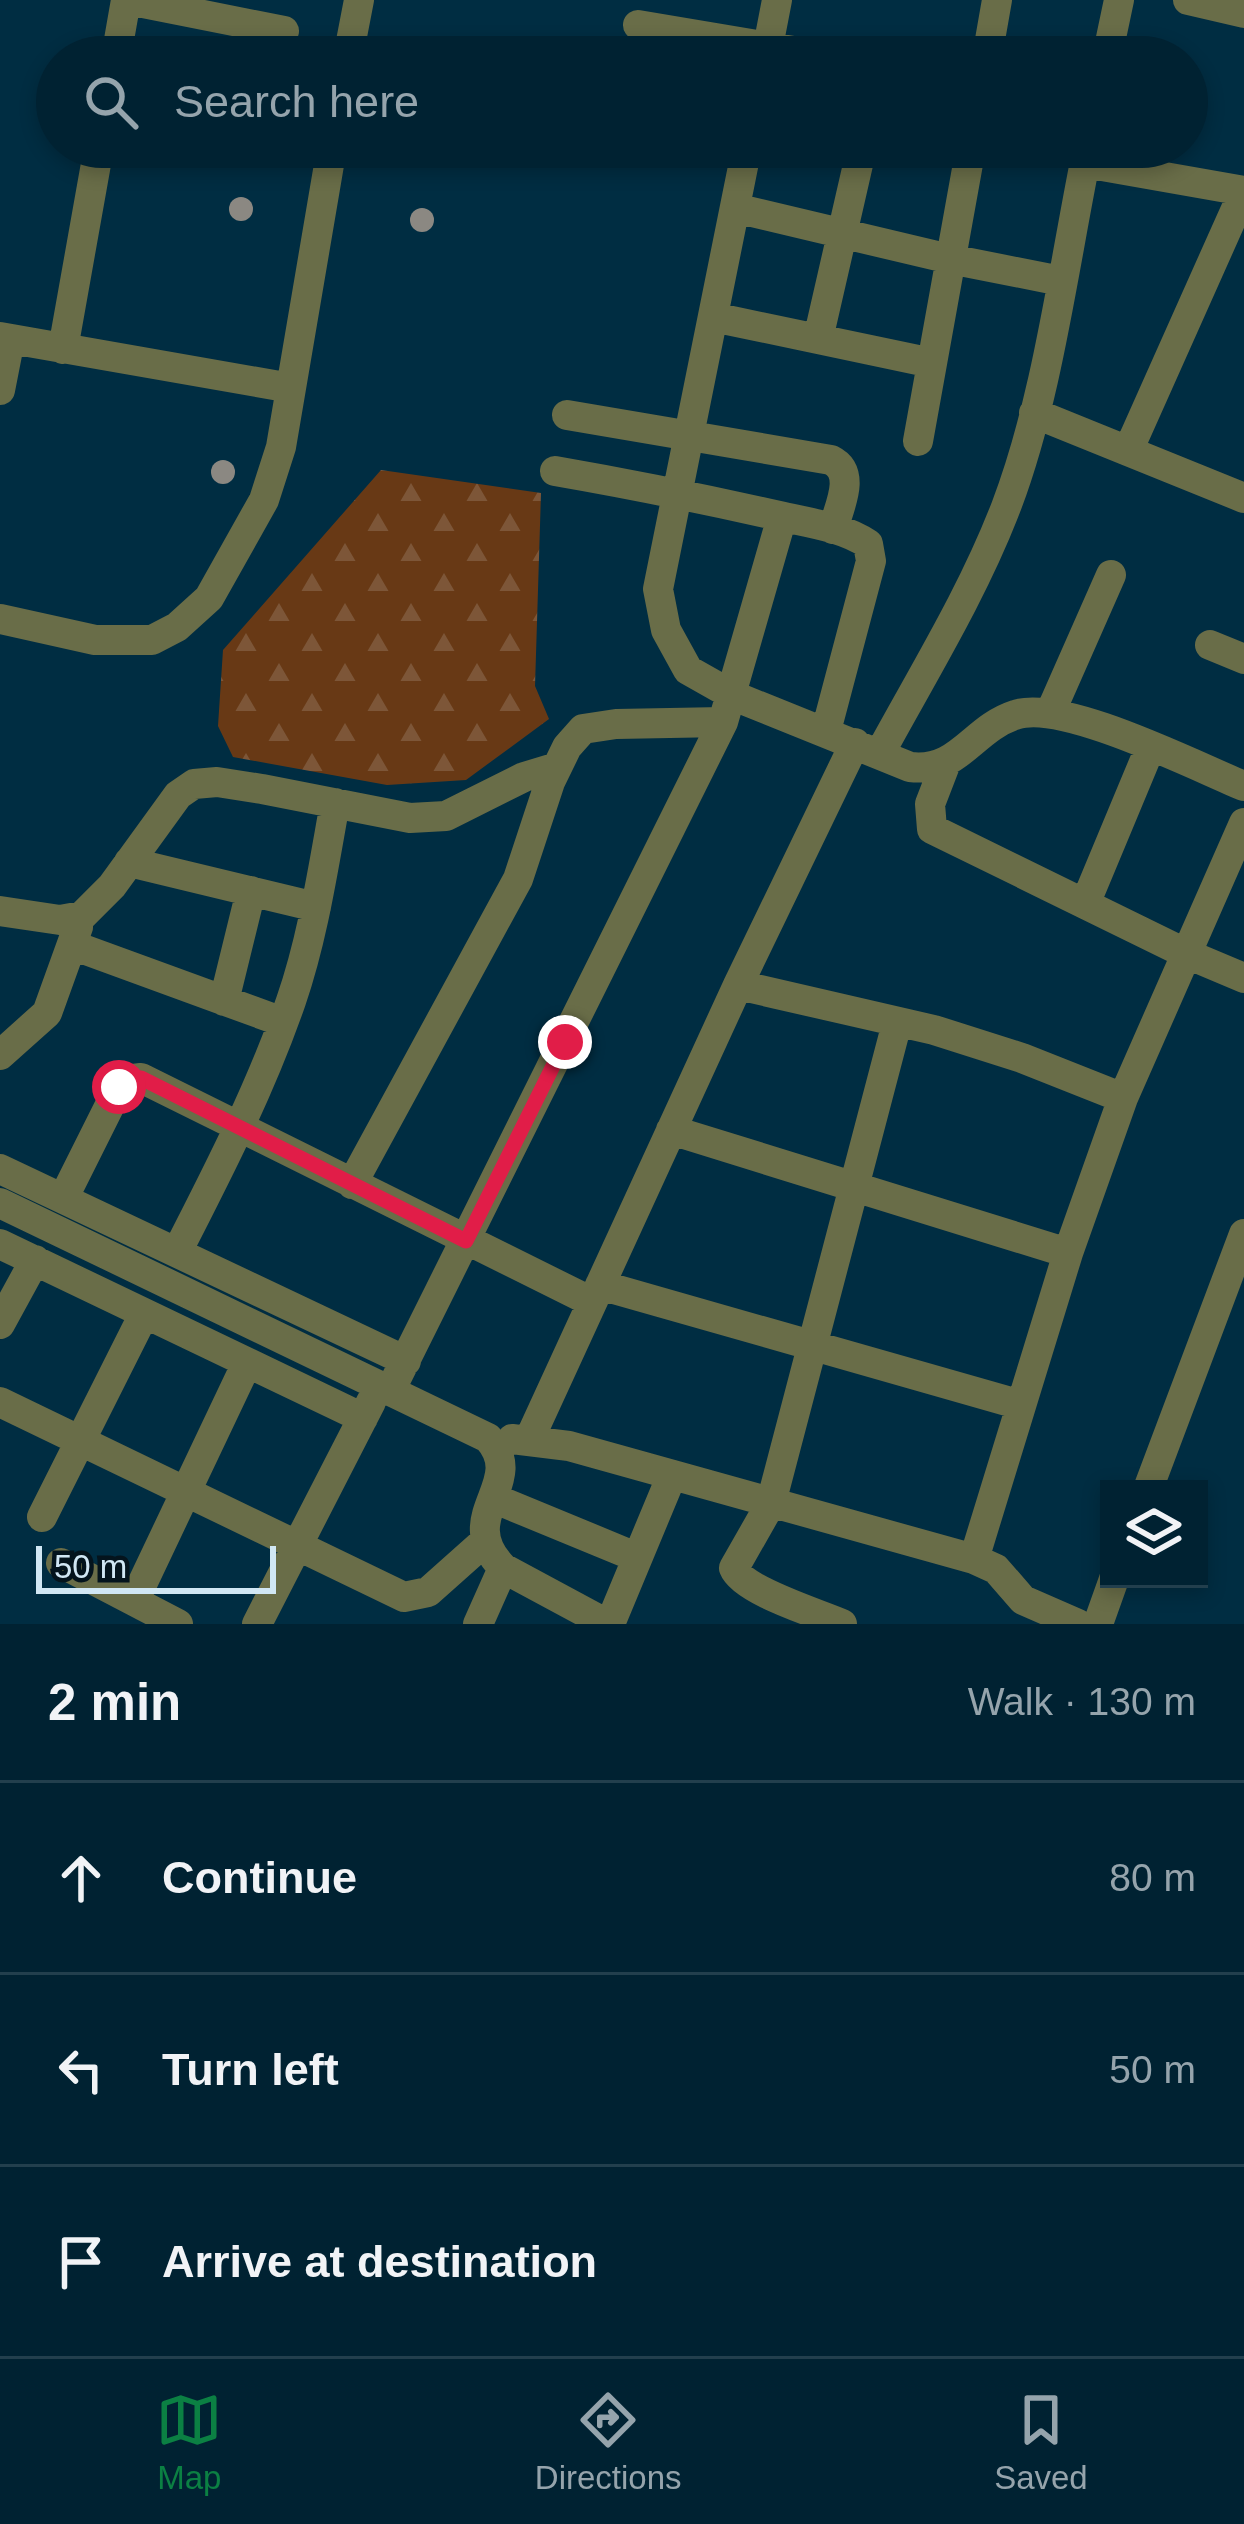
<!DOCTYPE html>
<meta charset="utf-8">
<style>
:root{--surface:#002232;--page:#0a2a3a;--text:#f1f3f6;--muted:#95a4ac;--line:#223f4d;--accent:#0b8043}
body{margin:0;font-family:Arial,sans-serif;background:var(--page);color:var(--text)}
.controls{position:absolute;right:36px;bottom:36px;display:grid;overflow:hidden;border-radius:0px;box-shadow:0 6px 18px #0003}
.controls button{width:108px;height:108px;display:grid;place-items:center;padding:0;border:0;border-bottom:3px solid var(--line);background:var(--surface);color:var(--text);font:60px sans-serif}
.scale{position:absolute;left:36px;bottom:30px;width:240px;box-sizing:border-box;padding-left:12px;border:6px solid #d1e7f4;border-top:0;font-size:33px;line-height:42px;white-space:nowrap;color:#d1e7f4;-webkit-text-stroke:9px #04141d;paint-order:stroke}
.stop{position:absolute;width:36px;height:36px;margin:-27px;border:9px solid #e11d48;border-radius:50%;background:#fff}
.stop.end{background:#e11d48;border-color:#fff;box-shadow:0 3px 12px #0008}
.list{margin:0;padding:0;list-style:none}
h2{display:flex;justify-content:space-between;align-items:center;height:156px;margin:0;padding:0 48px;font-size:51px}
h2 small{font-size:39px;font-weight:400;color:var(--muted)}
.list li{display:grid;grid-template-columns:78px 1fr auto;gap:36px;align-items:center;box-sizing:border-box;height:192px;padding:0 48px;border-top:3px solid var(--line)}
.list b{display:block;font-size:45px;white-space:nowrap}
.list em{font-size:39px;font-style:normal;color:var(--muted)}
.icon{flex:none;width:66px;height:66px;fill:none;stroke:currentColor;stroke-width:2;stroke-linecap:round;stroke-linejoin:round}
.map{position:relative;flex:none;width:1244px;height:1624px;overflow:hidden}
.search{position:absolute;background:var(--surface);box-shadow:0 6px 18px #0003;left:36px;right:36px;top:36px;height:132px;display:flex;align-items:center;gap:30px;box-sizing:border-box;padding:0 42px;border-radius:66px;color:var(--muted);font-size:45px}
.sheet{height:732px;background:var(--surface)}
nav{display:flex;justify-content:space-around;align-items:center;box-sizing:border-box;height:168px;border-top:3px solid var(--line);background:var(--surface);font-size:33px;color:var(--muted)}
nav a{display:grid;justify-items:center;gap:6px}
nav .on{color:var(--accent)}
.map>svg:first-child{display:block}
.forest{fill:url(#forest-firs)}
.lines{fill:none;stroke-linecap:round;stroke-linejoin:round}
.minor{stroke:#696d48;stroke-width:30}
.tree{fill:#8b8882}
.route{stroke:#e11d48;stroke-width:15}
</style>
<div class="map">
<svg width="1244" height="1624" viewBox="0 0 1244 1624">
<defs>
<pattern id="forest-firs" width="22" height="20" patternUnits="userSpaceOnUse" patternTransform="scale(3)"><rect width="22" height="20" fill="#683915"/><path d="M5 1l3.5 6h-7zM16 11l3.5 6h-7z" fill="#7d5638"/></pattern>
</defs>
<rect width="100%" height="100%" fill="#002d42"/>
<path class="forest" d="M381,470L541,493L535,686L549,719L466,780L387,785L233,757L218,726L223,650Z"/>
<g class="lines">
<path class="minor" d="M128,0L284,31
M1188,0L1244,13
M638,25L829,57
M116,57L126,0
M348,57L359,0
M766,57L777,0
M987,57L997,0
M1107,57L1119,0
M747,147L658,589L666,630L688,670L734,696L910,767C959,773 972,729 1015,715C1061,698 1195,766 1244,786
M1085,163L1244,191
M735,208L950,259L1061,281
M713,317L932,363
M0,337L291,388
M818,339L862,147
M63,349L99,147
M0,390L10,339
M1034,413L1244,498
M567,415L831,460C857,473 839,507 833,529
M918,441L971,147
M1128,451L1244,191
M555,471C630,484 704,499 779,516C809,523 843,527 868,544L871,561L826,731
M0,619L95,640H152L177,627L209,598L264,500L281,447L332,147
M1210,645L1244,659
M1051,711L1111,575
M880,753C924,672 973,593 1006,507C1048,397 1064,263 1088,147
M945,765L930,804L932,829L1187,954L1244,978
M129,862L316,907
M1085,904L1150,748
M0,911L60,920L82,916L112,886L178,795L194,784L217,782L262,789L410,818L446,816L524,777L557,767
M72,945L283,1022
M738,985L934,1030L1022,1058L1123,1098
M224,1001L251,891
M0,1055L47,1013L78,927
M671,1130L1068,1253
M0,1169L406,1361
M352,1184L518,879L550,782L567,747L583,729L616,724L723,722
M64,1197L119,1087L125,1080L141,1078L592,1302
M0,1203L488,1438C529,1484 452,1515 503,1568L607,1624
M0,1244L363,1418
M177,1252C219,1170 261,1088 291,1001C313,937 323,869 335,803
M600,1285L1021,1405
M0,1324L35,1260
M390,1391L723,722L782,517
M0,1402L404,1597L428,1592L483,1543
M512,1439L569,1446L974,1559L996,1569L1023,1600L1078,1624
M529,1440L738,985L855,743
M1148,1489L1244,1234
M493,1498L636,1557
M42,1517L144,1314
M974,1559L1068,1253L1123,1098L1244,823
M61,1563L178,1624
M134,1601L246,1365
M257,1624L371,1402
M478,1624L503,1568
M610,1624L672,1475
M842,1624C817,1613 743,1591 734,1568L771,1503L897,1023
M1098,1624L1114,1579"/>
</g>
<g class="tree">
<circle cx="241" cy="209" r="12"/>
<circle cx="422" cy="220" r="12"/>
<circle cx="223" cy="472" r="12"/>
</g>
<g class="lines">
<path class="route" d="M119,1087L125,1079L141,1078L466,1241L565,1042"/>
</g>
</svg>
<div class="controls">
<button><svg class="icon" aria-label="layers" viewBox="0 0 24 24"><path d="M12 4l9 5-9 5-9-5zM3 14l9 5 9-5"/></svg></button>
</div>
<div class="scale">50 m</div>
<div class="stop" style="left:119px;top:1087px"></div>
<div class="stop end" style="left:565px;top:1042px"></div>
<div class="search"><svg class="icon" aria-label="search" viewBox="0 0 24 24"><circle cx="10" cy="10" r="6"/><path d="M15 15l6 6"/></svg>Search here</div>
</div>
<section class="sheet">
<h2>2 min<small>Walk · 130 m</small></h2>
<ul class="list">
<li><svg class="icon" aria-label="ahead" viewBox="0 0 24 24"><path d="M12 20V5M6 11l6-6 6 6"/></svg><div><b>Continue</b></div><em>80 m</em></li>
<li><svg class="icon" aria-label="left" viewBox="0 0 24 24"><path d="M17 20v-9H6M10 6l-5 5 5 5"/></svg><div><b>Turn left</b></div><em>50 m</em></li>
<li><svg class="icon" aria-label="arrive" viewBox="0 0 24 24"><path d="M6 21V4h12l-3 4 3 4H6"/></svg><div><b>Arrive at destination</b></div></li>
</ul>
</section>
<nav>
<a class="on"><svg class="icon" aria-label="map" viewBox="0 0 24 24"><path d="M3 6l6-2 6 2 6-2v14l-6 2-6-2-6 2zM9 4v14M15 6v14"/></svg>Map</a>
<a><svg class="icon" aria-label="directions" viewBox="0 0 24 24"><path d="M12 3l9 9-9 9-9-9zM9 14v-3h6M13 9l2 2-2 2"/></svg>Directions</a>
<a><svg class="icon" aria-label="saved" viewBox="0 0 24 24"><path d="M7 4h10v16l-5-4-5 4z"/></svg>Saved</a>
</nav>
